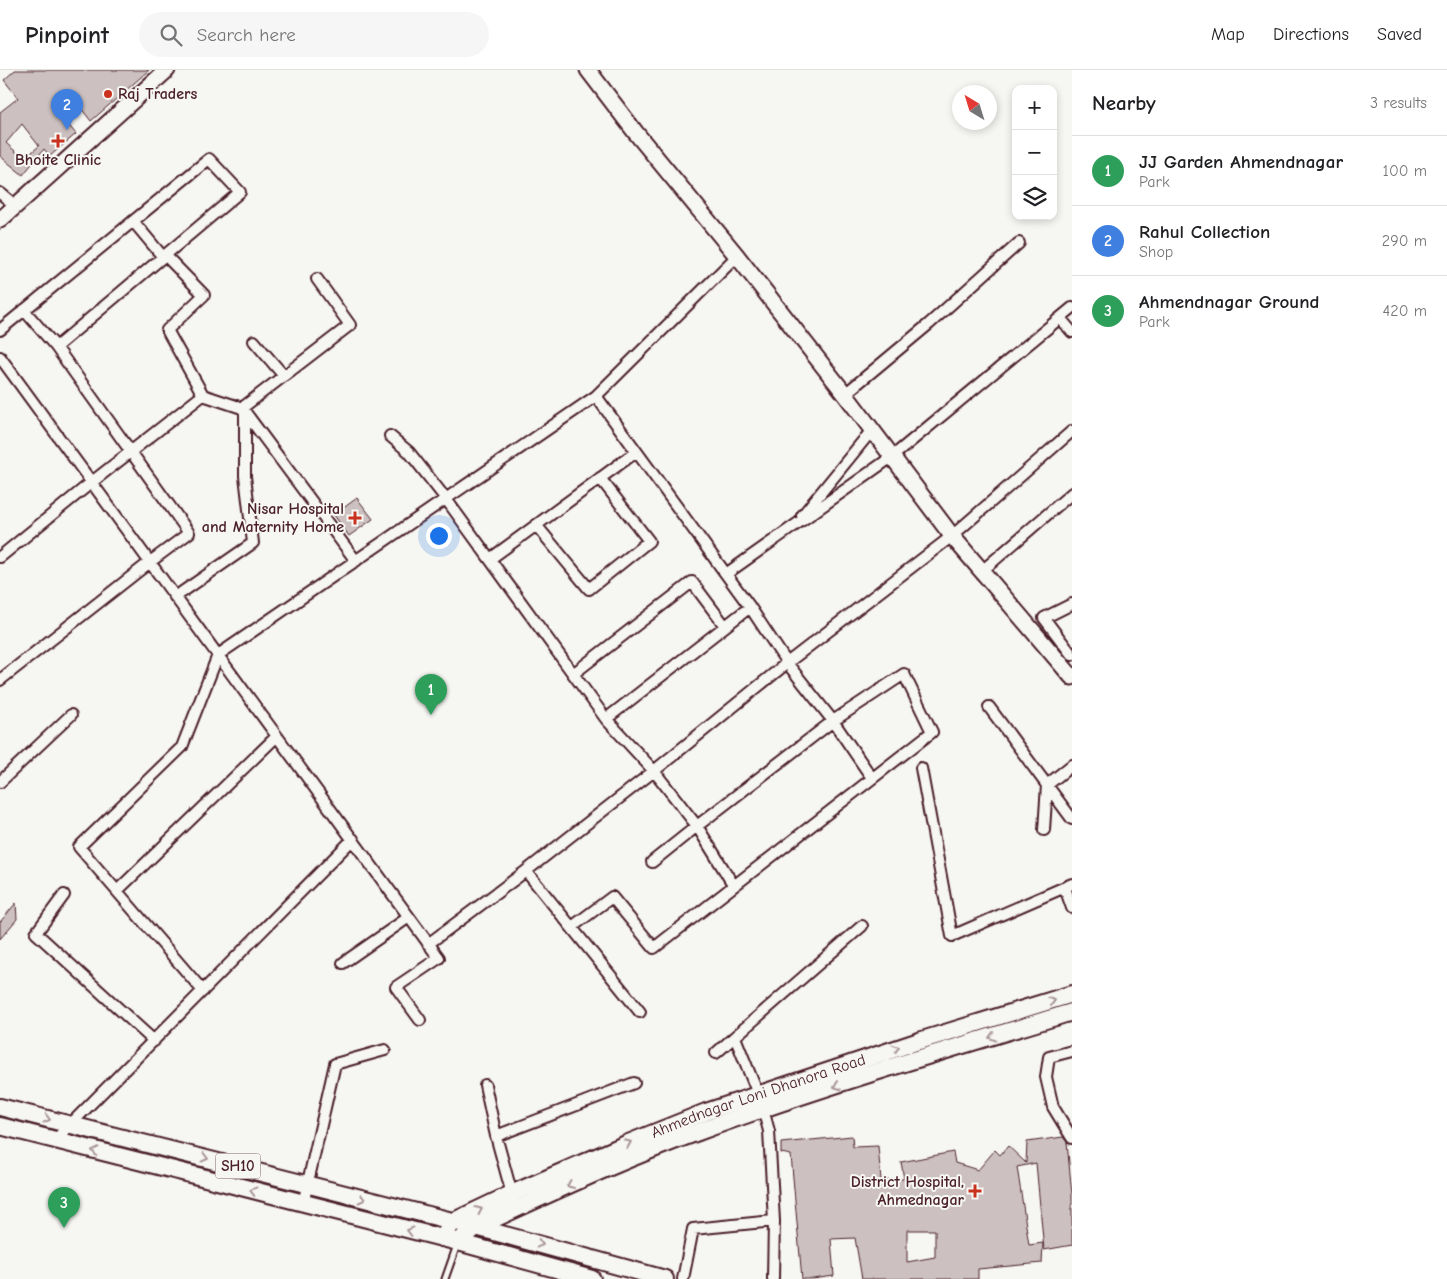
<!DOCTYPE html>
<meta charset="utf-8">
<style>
:root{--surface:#fff;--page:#f6f6f6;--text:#202124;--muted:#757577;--line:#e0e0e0;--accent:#1a73e8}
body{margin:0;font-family:"Comic Neue",sans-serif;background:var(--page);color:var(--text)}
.controls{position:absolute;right:15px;top:15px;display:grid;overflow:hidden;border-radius:10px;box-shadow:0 2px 8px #0003}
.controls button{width:45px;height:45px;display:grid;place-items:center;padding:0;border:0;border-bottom:1px solid var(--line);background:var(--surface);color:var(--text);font:25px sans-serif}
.compass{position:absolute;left:952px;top:15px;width:45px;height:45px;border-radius:50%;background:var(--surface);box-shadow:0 2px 8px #0003;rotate:322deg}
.you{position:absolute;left:438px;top:465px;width:18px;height:18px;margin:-12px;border:4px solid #fff;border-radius:50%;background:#1a73e8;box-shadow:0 0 0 8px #1a73e833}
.badge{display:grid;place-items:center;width:32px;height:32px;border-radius:50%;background:var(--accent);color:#fff;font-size:16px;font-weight:700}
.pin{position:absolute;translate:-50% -41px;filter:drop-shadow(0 1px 2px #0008)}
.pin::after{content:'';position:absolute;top:26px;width:18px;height:15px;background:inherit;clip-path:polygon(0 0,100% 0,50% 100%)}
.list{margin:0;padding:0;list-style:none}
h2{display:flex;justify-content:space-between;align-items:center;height:65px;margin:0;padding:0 20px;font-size:21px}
h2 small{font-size:16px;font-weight:400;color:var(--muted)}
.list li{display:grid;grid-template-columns:32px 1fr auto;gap:15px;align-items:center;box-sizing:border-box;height:70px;padding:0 20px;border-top:1px solid var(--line)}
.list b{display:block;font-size:19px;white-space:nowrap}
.list p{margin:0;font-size:16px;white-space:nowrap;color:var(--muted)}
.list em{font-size:16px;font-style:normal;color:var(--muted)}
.icon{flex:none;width:28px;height:28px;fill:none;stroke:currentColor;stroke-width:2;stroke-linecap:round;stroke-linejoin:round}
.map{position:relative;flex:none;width:1072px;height:1209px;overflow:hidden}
header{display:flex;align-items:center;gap:30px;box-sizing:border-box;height:70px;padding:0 25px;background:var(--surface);border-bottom:1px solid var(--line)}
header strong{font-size:24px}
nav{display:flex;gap:28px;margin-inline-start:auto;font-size:18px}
.search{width:350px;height:45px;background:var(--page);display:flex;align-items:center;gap:12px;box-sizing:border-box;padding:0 18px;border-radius:28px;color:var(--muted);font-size:19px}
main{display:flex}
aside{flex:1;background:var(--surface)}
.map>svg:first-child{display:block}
.building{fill:#ccc1c0;stroke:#4a1f2b;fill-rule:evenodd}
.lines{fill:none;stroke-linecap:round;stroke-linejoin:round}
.lane-casing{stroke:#4a1f2b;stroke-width:9}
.street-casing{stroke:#4a1f2b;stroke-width:14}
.secondary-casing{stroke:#4a1f2b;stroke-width:19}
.primary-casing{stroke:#4a1f2b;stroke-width:20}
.lane{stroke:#f6f6f2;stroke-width:5}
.street{stroke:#f6f6f2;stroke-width:10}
.secondary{stroke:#f6f6f2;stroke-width:15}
.primary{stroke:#f6f6f2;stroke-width:16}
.oneway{stroke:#a99598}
.poi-dot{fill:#c8321e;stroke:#f6f6f2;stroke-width:2}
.labels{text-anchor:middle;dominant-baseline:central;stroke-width:4;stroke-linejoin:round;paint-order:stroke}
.shield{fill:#f6f6f2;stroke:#7e6067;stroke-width:1}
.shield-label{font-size:15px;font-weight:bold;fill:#4a1f2b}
.poi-label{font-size:16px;font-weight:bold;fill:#4a1f2b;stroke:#f6f6f2;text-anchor:end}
.street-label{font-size:16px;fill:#4a1f2b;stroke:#f6f6f2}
</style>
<header>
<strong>Pinpoint</strong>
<div class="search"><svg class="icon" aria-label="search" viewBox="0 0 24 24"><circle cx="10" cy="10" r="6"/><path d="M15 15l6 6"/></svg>Search here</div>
<nav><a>Map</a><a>Directions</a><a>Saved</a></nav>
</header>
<main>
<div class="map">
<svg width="1072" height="1209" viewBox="0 0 1072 1209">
<rect width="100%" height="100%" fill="#f6f6f2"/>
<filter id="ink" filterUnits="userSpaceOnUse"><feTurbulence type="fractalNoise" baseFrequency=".02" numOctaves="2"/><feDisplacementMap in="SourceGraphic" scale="10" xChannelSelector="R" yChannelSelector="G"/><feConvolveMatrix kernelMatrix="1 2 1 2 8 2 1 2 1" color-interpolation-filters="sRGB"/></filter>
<g filter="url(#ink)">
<path class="building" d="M15,0H149L91,51L77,33L61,46L76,64L50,86L44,79L23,105L0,86V42L18,28L4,10ZM22,54L39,76L24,89L6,73Z
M357,428L373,449L349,466L334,445Z
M16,833L17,849L0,869V852Z
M852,1066L853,1077L878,1076L881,1110L904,1109L901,1092L953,1082L955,1093L978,1100L995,1080L1000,1085L1008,1076L1026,1093L1027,1072L1063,1067L1067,1072L1072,1125V1175L1044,1180L1036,1093L1017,1097L1029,1175L1043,1173L1042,1193L978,1199V1209H862L855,1168L831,1169L834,1206L813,1209H802L791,1085L781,1083V1073ZM907,1160H935V1187L907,1192Z"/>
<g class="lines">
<defs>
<path id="lane" d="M445,1209L457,1175"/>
<path id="street" d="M0,123L16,136
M133,151L163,187
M165,185L204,225L167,260L203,325
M317,209L350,255L242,338L356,491
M1060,248L1072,262
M0,260L209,89L240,122L56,277
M254,271L284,306
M0,287L439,888L396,917L420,950
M845,324L929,254L1019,173
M596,326L750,537L787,593L833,651L872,708
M390,366L409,382L446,429L606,649L654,701L697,756L734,816
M802,446L872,360
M536,455L589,519L649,471L600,408
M0,487L92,412L203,325L242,338
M490,489L636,382
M982,501L1072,423
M726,504L893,386L1072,238
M175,527L253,473L245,406V343
M1072,534L1044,548L1072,585
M573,604L692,512L725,556
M0,610L150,492L189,463L56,277L24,240
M989,637L1072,749
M606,649L750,537
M921,698L952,866L1072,814
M0,712L71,645
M1044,760L1047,715L1072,695
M526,801L640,942
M1065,818L1072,838
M117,821L277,666
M64,825L36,863L154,971
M572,857L612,827L654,878L932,662L904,604L833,651L697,756L652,792
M428,874L526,801L654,701L787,593L952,466L1072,361
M343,893L409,847
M203,921L79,777L182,677L218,585L596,326L737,186
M735,967L758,1024
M1072,981L1049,987L1046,1007L1053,1037L1072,1068
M716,983L862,856
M485,1015L496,1066L513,1128
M763,1039L769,1061L774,1151L773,1209
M496,1066L634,1013
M54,1071L353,769
M303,1134L335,994L385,980
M683,1209L693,1159L774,1151"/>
<path id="secondary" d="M588,0L636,63L737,186L845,324L952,466L1072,607
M0,150L167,0"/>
<g id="primary">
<path d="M0,1037L476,1157L665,1209"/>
<path d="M0,1056L458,1172L592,1209"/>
<path id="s1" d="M442,1168L454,1151L511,1124L626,1074L706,1042L919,971L1072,924"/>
<path d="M458,1172L476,1157C549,1124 623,1089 698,1062C820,1017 947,980 1072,942"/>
</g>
</defs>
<use href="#lane" class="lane-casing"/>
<use href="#street" class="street-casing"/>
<use href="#secondary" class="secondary-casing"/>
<use href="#primary" class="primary-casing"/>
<use href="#lane" class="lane"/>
<use href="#street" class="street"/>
<use href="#secondary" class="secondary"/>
<use href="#primary" class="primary"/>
</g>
<defs><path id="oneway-chevron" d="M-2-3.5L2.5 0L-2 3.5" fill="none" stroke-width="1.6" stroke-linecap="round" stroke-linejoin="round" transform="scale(1.25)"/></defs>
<g class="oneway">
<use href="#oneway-chevron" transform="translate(1052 931) rotate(-17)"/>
<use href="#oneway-chevron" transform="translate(992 967) rotate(163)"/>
<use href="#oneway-chevron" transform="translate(896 978) rotate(-18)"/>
<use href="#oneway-chevron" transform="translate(837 1016) rotate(162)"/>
<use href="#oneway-chevron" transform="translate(47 1049) rotate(15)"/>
<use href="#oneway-chevron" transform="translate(628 1073) rotate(-23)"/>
<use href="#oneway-chevron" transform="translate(95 1081) rotate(-167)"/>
<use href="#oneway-chevron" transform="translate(205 1088) rotate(14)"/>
<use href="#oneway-chevron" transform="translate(570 1115) rotate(156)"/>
<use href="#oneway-chevron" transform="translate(253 1121) rotate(-165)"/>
<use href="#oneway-chevron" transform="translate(362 1129) rotate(14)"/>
<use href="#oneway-chevron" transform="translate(479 1140) rotate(-25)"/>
<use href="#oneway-chevron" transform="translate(410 1161) rotate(-166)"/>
<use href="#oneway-chevron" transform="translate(540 1174) rotate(15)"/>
</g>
</g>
<g class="poi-dot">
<circle cx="108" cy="24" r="5"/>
<path d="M55.5 63.5h5v5h5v5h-5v5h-5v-5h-5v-5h5z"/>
<path d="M352.5 440.5h5v5h5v5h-5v5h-5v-5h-5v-5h5z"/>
<path d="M972.5 1113.5h5v5h5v5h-5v5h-5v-5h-5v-5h5z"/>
</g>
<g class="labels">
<rect class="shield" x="215.5" y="1083.5" width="45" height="25" rx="4"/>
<g class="shield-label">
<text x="238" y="1096">SH10</text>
</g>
<g class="poi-label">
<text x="118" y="24" text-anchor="start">Raj Traders</text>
<text x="58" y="90" text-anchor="middle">Bhoite Clinic</text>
<text x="344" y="439">Nisar Hospital<tspan x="344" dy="18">and Maternity Home</tspan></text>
<text x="964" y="1112">District Hospital,<tspan x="964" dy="18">Ahmednagar</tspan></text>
</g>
<g class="street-label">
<text stroke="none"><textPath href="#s1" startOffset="350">Ahmednagar Loni Dhanora Road</textPath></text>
</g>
</g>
</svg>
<div class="controls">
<button>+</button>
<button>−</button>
<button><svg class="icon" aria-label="layers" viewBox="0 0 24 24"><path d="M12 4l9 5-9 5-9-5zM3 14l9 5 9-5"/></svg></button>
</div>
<svg class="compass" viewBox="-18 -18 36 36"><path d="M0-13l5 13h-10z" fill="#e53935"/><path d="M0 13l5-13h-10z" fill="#757577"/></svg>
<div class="you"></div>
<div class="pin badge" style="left:431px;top:645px;background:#2e9e5b">1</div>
<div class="pin badge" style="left:67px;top:60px;background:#3f7fe0">2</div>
<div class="pin badge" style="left:64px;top:1158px;background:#2e9e5b">3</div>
</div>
<aside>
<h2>Nearby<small>3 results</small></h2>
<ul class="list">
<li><span class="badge" style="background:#2e9e5b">1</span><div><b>JJ Garden Ahmendnagar</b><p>Park</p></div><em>100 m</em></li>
<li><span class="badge" style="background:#3f7fe0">2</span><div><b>Rahul Collection</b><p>Shop</p></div><em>290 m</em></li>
<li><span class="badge" style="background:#2e9e5b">3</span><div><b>Ahmendnagar Ground</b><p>Park</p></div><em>420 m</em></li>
</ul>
</aside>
</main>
